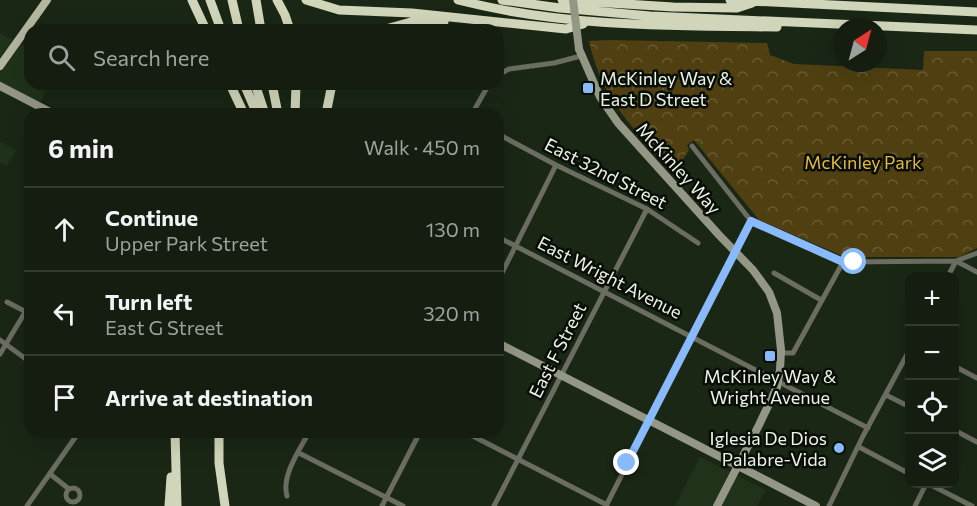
<!DOCTYPE html>
<meta charset="utf-8">
<style>
:root{--surface:#141d10;--page:#1d2619;--text:#f1f3f6;--muted:#9da29f;--line:#333b30}
body{margin:0;font-family:Commissioner,sans-serif;background:var(--page);color:var(--text)}
.controls{position:absolute;right:18px;bottom:18px;display:grid;overflow:hidden;border-radius:12px;box-shadow:0 6px 24px #0002}
.controls button{width:54px;height:54px;display:grid;place-items:center;padding:0;border:0;border-bottom:2px solid var(--line);background:var(--surface);color:var(--text);font:30px sans-serif}
.compass{position:absolute;left:833px;top:18px;width:54px;height:54px;border-radius:50%;background:var(--surface);box-shadow:0 6px 24px #0002;rotate:36deg}
.stop{position:absolute;width:18px;height:18px;margin:-14px;border:4px solid #88bafc;border-radius:50%;background:#fff}
.stop.end{background:#88bafc;border-color:#fff;box-shadow:0 2px 6px #0008}
.list{margin:0;padding:0;list-style:none}
h2{display:flex;justify-content:space-between;align-items:center;height:78px;margin:0;padding:0 24px;font-size:26px}
h2 small{font-size:20px;font-weight:400;color:var(--muted)}
.list li{display:grid;grid-template-columns:39px 1fr auto;gap:18px;align-items:center;box-sizing:border-box;height:84px;padding:0 24px;border-top:2px solid var(--line)}
.list b{display:block;font-size:22px;white-space:nowrap}
.list p{margin:0;font-size:20px;white-space:nowrap;color:var(--muted)}
.list em{font-size:20px;font-style:normal;color:var(--muted)}
.icon{flex:none;width:33px;height:33px;fill:none;stroke:currentColor;stroke-width:2;stroke-linecap:round;stroke-linejoin:round}
.map{position:relative;flex:none;width:977px;height:506px;overflow:hidden}
.search{position:absolute;background:var(--surface);box-shadow:0 6px 24px #0002;left:24px;top:24px;width:480px;height:66px;display:flex;align-items:center;gap:15px;box-sizing:border-box;padding:0 21px;border-radius:18px;color:var(--muted);font-size:22px}
.panel{position:absolute;background:var(--surface);box-shadow:0 6px 24px #0002;left:24px;top:108px;width:480px;height:330px;border-radius:18px}
.map>svg:first-child{display:block}
.built{fill:#203219}
.forest{fill:url(#forest-crowns)}
.lines{fill:none;stroke-linecap:round;stroke-linejoin:round}
.street{stroke:#6b6d61;stroke-width:5}
.secondary{stroke:#949785;stroke-width:8}
.primary{stroke:#b4b7a0;stroke-width:8}
.highway{stroke:#d1d5b9;stroke-width:9}
.secondary-bridge{stroke:#949785;stroke-width:8}
.route{stroke:#88bafc;stroke-width:8}
.poi-dot{fill:#88bafc;stroke:#080e07;stroke-width:2}
.labels{text-anchor:middle;dominant-baseline:central;stroke-width:5;stroke-linejoin:round;paint-order:stroke}
.poi-label{font-size:18px;fill:#ebf4e7;stroke:#080e07;text-anchor:start}
.park-label{font-size:18px;fill:#e5bb39;stroke:#080e07}
.street-label{font-size:18px;fill:#ebf4e7;stroke:#080e07}
</style>
<div class="map">
<svg width="977" height="506" viewBox="0 0 977 506">
<defs>
<pattern id="forest-crowns" width="20" height="18" patternUnits="userSpaceOnUse" patternTransform="scale(1.5)"><rect width="20" height="18" fill="#4f3f11"/><path d="M2 6a3 3 0 1 1 6 0M12 15a3 3 0 1 1 6 0" fill="none" stroke="#685b34"/></pattern>
</defs>
<rect width="100%" height="100%" fill="#1a2715"/>
<path class="built" d="M0,33L30,49V84H49L38,107L0,86Z
M0,142L16,150L7,166L0,162Z
M700,457L766,490L757,506H675Z"/>
<path class="forest" d="M609,40L767,43L770,55L794,64L923,70L924,51H977V248L959,257H845L759,220L694,140L687,145L689,150L674,173C635,130 602,101 589,41Z"/>
<g class="lines">
<path class="street" d="M498,75L509,69L554,63L581,56
M472,114L489,84
M498,134L556,165L647,209L698,243
M692,146L751,221L843,262L956,261L977,253
M498,237L868,428
M774,273L821,300
M948,276L956,261L977,272
M498,281L556,165
M7,302L30,314
M0,340L30,362
M781,353H793L843,262
M0,354L30,304
M954,366L977,378
M886,395L910,407
M954,430L977,442
M465,432L607,505
M859,447L910,474
M299,453L403,506
M50,474L69,489
M929,484L972,506
M66 495a7 7 0 1 1 14 0a7 7 0 1 1-14 0Z
M287,496C281,476 300,449 309,432
M27,506L79,432
M382,506L420,432
M494,506L647,209
M606,506L751,221
M829,506L863,436L910,349
M915,506L926,484"/>
<path class="secondary" d="M579,49L600,97L618,123L719,235L753,270L769,292L777,313L781,350L780,370L777,387L759,425L717,506
M0,86L54,114
M498,343L816,506"/>
<path class="primary" d="M0,66L47,0"/>
<path class="highway" d="M192,0L206,30
M210,0L221,30
M232,0L239,30
M256,0L261,30
M277,0L285,15L290,30
M306,0L339,10L412,13L566,29L583,24
M458,0C562,27 670,26 777,27
M502,0L560,8L650,16L977,30
M562,0L673,7L737,8L752,3
M730,0L977,12
M382,30L411,22H444
M230,84L244,114
M244,84L257,114
M255,84L265,114
M272,84L278,114
M295,114L296,84
M326,114L332,84
M175,432L177,506
M219,432V463L225,506
M169,506L171,477"/>
<path class="secondary-bridge" d="M573,0L579,49"/>
</g>
<g class="lines">
<path class="route" d="M627,463L751,221L843,262H854"/>
</g>
<g class="poi-dot">
<rect x="582" y="82" width="12" height="12" rx="3"/>
<rect x="764" y="350" width="12" height="12" rx="3"/>
<circle cx="839" cy="448" r="6"/>
</g>
<g class="labels">
<g class="poi-label">
<text x="600" y="78">McKinley Way &amp;<tspan x="600" dy="21">East D Street</tspan></text>
<text x="770" y="376" text-anchor="middle">McKinley Way &amp;<tspan x="770" dy="21">Wright Avenue</tspan></text>
<text x="827" y="438" text-anchor="end">Iglesia De Dios<tspan x="827" dy="21">Palabre-Vida</tspan></text>
</g>
<g class="park-label">
<text x="863" y="162">McKinley Park</text>
</g>
<g class="street-label">
<text transform="translate(679 168) rotate(48)">McKinley Way</text>
<text transform="translate(606 173) rotate(27)">East 32nd Street</text>
<text transform="translate(610 277) rotate(27)">East Wright Avenue</text>
<text transform="translate(557 350) rotate(-63)">East F Street</text>
</g>
</g>
</svg>
<div class="controls">
<button>+</button>
<button>−</button>
<button><svg class="icon" aria-label="locate" viewBox="0 0 24 24"><circle cx="12" cy="12" r="6"/><path d="M12 2v4M12 18v4M2 12h4M18 12h4"/></svg></button>
<button><svg class="icon" aria-label="layers" viewBox="0 0 24 24"><path d="M12 4l9 5-9 5-9-5zM3 14l9 5 9-5"/></svg></button>
</div>
<svg class="compass" viewBox="-18 -18 36 36"><path d="M0-13l5 13h-10z" fill="#e53935"/><path d="M0 13l5-13h-10z" fill="#9da29f"/></svg>
<div class="stop" style="left:854px;top:262px"></div>
<div class="stop end" style="left:627px;top:463px"></div>
<div class="search"><svg class="icon" aria-label="search" viewBox="0 0 24 24"><circle cx="10" cy="10" r="6"/><path d="M15 15l6 6"/></svg>Search here</div>
<section class="panel">
<h2>6 min<small>Walk · 450 m</small></h2>
<ul class="list">
<li><svg class="icon" aria-label="ahead" viewBox="0 0 24 24"><path d="M12 20V5M6 11l6-6 6 6"/></svg><div><b>Continue</b><p>Upper Park Street</p></div><em>130 m</em></li>
<li><svg class="icon" aria-label="left" viewBox="0 0 24 24"><path d="M17 20v-9H6M10 6l-5 5 5 5"/></svg><div><b>Turn left</b><p>East G Street</p></div><em>320 m</em></li>
<li><svg class="icon" aria-label="arrive" viewBox="0 0 24 24"><path d="M6 21V4h12l-3 4 3 4H6"/></svg><div><b>Arrive at destination</b></div></li>
</ul>
</section>
</div>
